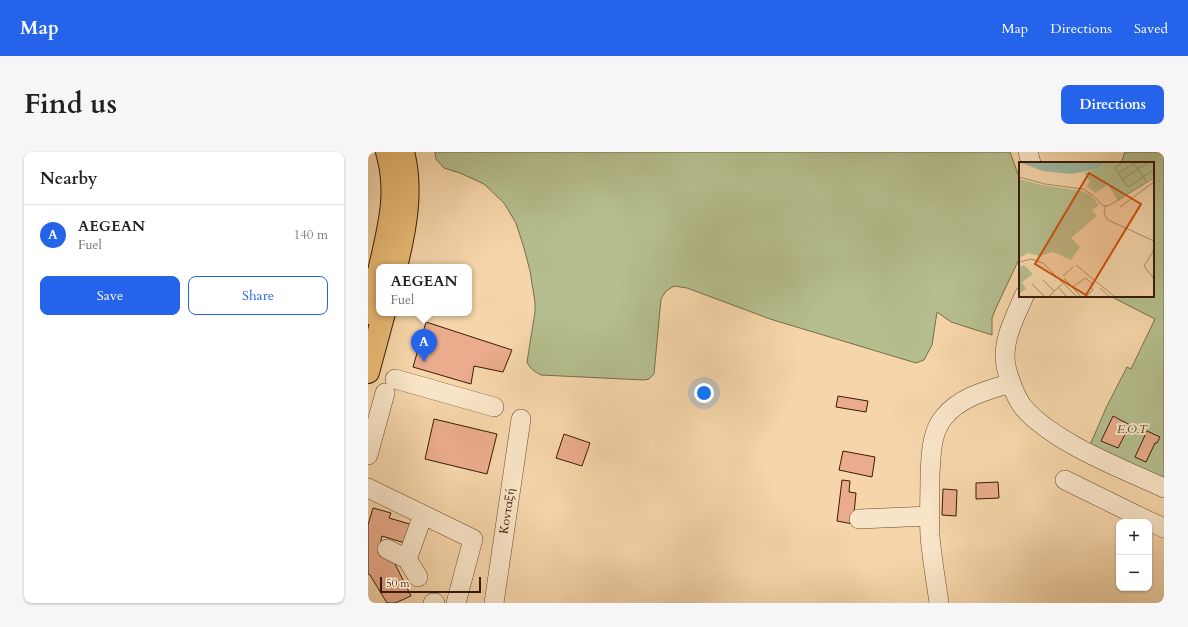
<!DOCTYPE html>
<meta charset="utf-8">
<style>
:root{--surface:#fff;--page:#f6f6f6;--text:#202124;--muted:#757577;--line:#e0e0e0;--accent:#2563eb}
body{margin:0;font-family:Cardo,serif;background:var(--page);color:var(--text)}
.controls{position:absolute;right:12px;bottom:12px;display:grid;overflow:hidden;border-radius:8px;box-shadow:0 1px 3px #0004}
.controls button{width:36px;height:36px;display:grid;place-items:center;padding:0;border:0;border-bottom:1px solid var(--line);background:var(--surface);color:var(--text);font:20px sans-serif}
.scale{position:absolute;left:12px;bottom:10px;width:101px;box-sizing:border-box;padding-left:4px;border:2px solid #3a1c08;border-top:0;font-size:11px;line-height:14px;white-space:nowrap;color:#3a1c08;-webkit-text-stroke:3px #f8e4c7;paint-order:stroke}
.you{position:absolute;left:336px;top:241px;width:14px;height:14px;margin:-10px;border:3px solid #fff;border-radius:50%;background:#1a73e8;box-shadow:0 0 0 6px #1a73e833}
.badge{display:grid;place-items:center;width:26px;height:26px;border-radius:50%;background:var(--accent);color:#fff;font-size:13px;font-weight:700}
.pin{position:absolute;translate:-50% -33px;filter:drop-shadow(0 1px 2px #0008)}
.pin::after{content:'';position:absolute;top:21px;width:14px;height:12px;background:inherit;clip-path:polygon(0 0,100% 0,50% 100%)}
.popup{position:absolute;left:8px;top:112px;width:96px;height:52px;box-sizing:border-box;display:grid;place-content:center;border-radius:8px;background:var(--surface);filter:drop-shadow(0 1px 3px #0005);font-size:13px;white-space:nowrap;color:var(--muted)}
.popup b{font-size:15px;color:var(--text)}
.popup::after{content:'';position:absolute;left:50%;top:100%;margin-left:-8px;border:8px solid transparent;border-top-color:var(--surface)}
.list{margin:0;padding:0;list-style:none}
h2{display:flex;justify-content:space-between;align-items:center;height:52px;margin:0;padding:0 16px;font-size:17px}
h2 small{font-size:13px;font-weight:400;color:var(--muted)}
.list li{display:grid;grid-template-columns:26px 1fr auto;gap:12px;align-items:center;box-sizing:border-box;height:60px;padding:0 16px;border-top:1px solid var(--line)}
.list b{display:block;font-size:15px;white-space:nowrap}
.list p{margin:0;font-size:13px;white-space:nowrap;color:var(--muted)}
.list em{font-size:13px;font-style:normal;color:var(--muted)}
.actions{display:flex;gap:8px;padding:12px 16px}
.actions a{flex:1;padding:9px 0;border:1px solid var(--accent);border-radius:8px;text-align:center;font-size:14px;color:var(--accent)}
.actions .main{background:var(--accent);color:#fff}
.map{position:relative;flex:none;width:796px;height:451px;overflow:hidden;border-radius:8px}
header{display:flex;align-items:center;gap:24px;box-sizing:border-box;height:56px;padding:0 20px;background:var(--accent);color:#fff}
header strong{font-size:19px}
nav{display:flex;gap:22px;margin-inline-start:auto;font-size:14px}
.intro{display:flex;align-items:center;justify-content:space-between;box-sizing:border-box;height:96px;padding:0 24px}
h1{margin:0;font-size:28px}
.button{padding:10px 18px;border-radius:8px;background:var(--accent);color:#fff;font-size:14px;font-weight:700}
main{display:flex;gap:24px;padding:0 24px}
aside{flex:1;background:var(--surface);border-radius:8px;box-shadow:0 1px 3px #0004}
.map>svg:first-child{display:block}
.green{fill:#b5be8e;stroke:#786d4b}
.building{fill:#eaac8c;stroke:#3a1c08}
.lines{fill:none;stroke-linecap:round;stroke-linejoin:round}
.minor-casing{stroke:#694a30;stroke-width:20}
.major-casing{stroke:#3a1c08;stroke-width:24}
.minor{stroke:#f8e4c7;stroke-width:19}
.major{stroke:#eaba74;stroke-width:22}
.labels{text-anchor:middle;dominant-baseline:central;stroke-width:4;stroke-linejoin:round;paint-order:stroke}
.park-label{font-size:12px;font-style:italic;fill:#5f4d30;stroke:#f8e4c7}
.street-label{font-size:12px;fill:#3a1c08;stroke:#f8e4c7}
.inset-road{fill:none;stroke:#aa8b69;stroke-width:1}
.view{fill:#ce500b;fill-opacity:0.15;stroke:#ce500b;stroke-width:2}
.inset-edge{fill:none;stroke:#3a1c08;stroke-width:2}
</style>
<header>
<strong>Map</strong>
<nav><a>Map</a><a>Directions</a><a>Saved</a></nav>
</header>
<div class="intro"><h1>Find us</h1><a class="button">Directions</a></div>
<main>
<aside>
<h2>Nearby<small></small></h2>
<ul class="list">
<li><span class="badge">A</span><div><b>AEGEAN</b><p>Fuel</p></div><em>140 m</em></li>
</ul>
<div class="actions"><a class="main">Save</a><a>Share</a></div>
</aside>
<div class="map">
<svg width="796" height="451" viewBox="0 0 796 451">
<rect width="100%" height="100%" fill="#f5d5a9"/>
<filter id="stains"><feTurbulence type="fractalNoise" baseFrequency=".005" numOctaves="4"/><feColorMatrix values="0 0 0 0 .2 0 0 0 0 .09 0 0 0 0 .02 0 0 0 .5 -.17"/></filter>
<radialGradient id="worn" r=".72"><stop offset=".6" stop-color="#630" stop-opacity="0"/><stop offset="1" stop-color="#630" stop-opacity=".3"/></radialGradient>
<path class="green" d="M67,0H642L651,25L652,37V105L628,156L624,166V183L583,170L569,160L564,193L556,208L548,211L402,167L319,136L306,134L298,139L293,147L286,222L281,227L276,228L173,223C166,219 162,217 159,210L167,160V150L162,119L156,96L148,71L136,51L116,32L92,21L76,16L68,7Z
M757,0H796V326L722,293L738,256L759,215L763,217L787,167L742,144H785V11H753Z"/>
<path class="building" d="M58,170L144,198L135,220L106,214L103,232L45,215Z
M470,244L500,249L498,260L468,255Z
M745,264L762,273L750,296L733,289Z
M66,267L129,282L119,322L57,307Z
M779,279L792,285L789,291H787L778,310L767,305Z
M196,282L222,291L214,314L188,306Z
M475,299L507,305L504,325L471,318Z
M474,328L482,329L481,340L488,341L485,372L469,369Z
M630,330L631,346L608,347V331Z
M575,337L589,338L588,364L574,363Z
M5,356L23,361L21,366L45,373L40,392L14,384L10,401L26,410L43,444L27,451H19L2,423L0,422V373Z"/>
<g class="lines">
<defs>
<path id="minor" d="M660,0L663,11
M656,144C648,163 637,183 637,204C637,212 639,220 642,228C645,237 649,247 655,255C686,291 753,316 796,336
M27,227L126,255
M0,303L17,241
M697,328L770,364L796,376
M0,336L105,387L88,451
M491,367L562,364
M19,397L39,407L55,363
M39,407L50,425
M65,451H67
M126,451L153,267
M571,451C568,429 564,407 562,384C561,364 562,344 562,323C563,304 563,280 576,265C592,245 620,238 643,231"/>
<path id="major" d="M12,115C21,75 31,41 19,0
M28,115C37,78 45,38 35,0
M0,161L11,119
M0,220L16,161"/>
</defs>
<use href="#minor" class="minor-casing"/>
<use href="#major" class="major-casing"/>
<use href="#minor" class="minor"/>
<use href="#major" class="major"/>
</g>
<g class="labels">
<g class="park-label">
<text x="764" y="277">E.O.T</text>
</g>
<g class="street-label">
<text transform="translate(139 359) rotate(-81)">Κονταξή</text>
</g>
</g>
<g transform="translate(651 10)">
<rect width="135" height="135" fill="#f5d5a9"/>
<path d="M87,0H135V15L99,39L89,23L76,31L68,24L71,19L65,11L81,6ZM0,17L23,23L63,29L72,33L80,43L73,48L78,54L52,76L61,85L52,98L34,90L21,94L9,91L0,96ZM5,103L14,112L3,120L7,127L0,132V105Z" fill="#b5be8e"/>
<path d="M0,0H87L79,7L52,12L24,9Z" fill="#9db9a3"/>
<path class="inset-road" d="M104,0L96,6L109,25L135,8M114,0L128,21M100,11L117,0M0,15L26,22L64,27L74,33L83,43L89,44L135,16M104,17L130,0M86,44L85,52L89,58L135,79M101,45L135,20M135,88L125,104L135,117M0,100L12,97L24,101L58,135M57,103L96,135M44,114L54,105M45,116L62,135M24,118L35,129M13,122L26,135M39,125L48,135M53,125L67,116L74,123L72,125L74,128L67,135M81,126L91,135M29,135L43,122"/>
<path class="view" d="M70,11L122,42L67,133L16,102Z"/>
<rect width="135" height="135" class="inset-edge"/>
</g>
<rect width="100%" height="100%" filter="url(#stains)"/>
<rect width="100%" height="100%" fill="url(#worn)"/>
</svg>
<div class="controls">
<button>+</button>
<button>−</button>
</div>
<div class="scale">50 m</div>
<div class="you"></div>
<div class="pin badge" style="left:56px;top:210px">A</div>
<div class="popup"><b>AEGEAN</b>Fuel</div>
</div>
</main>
